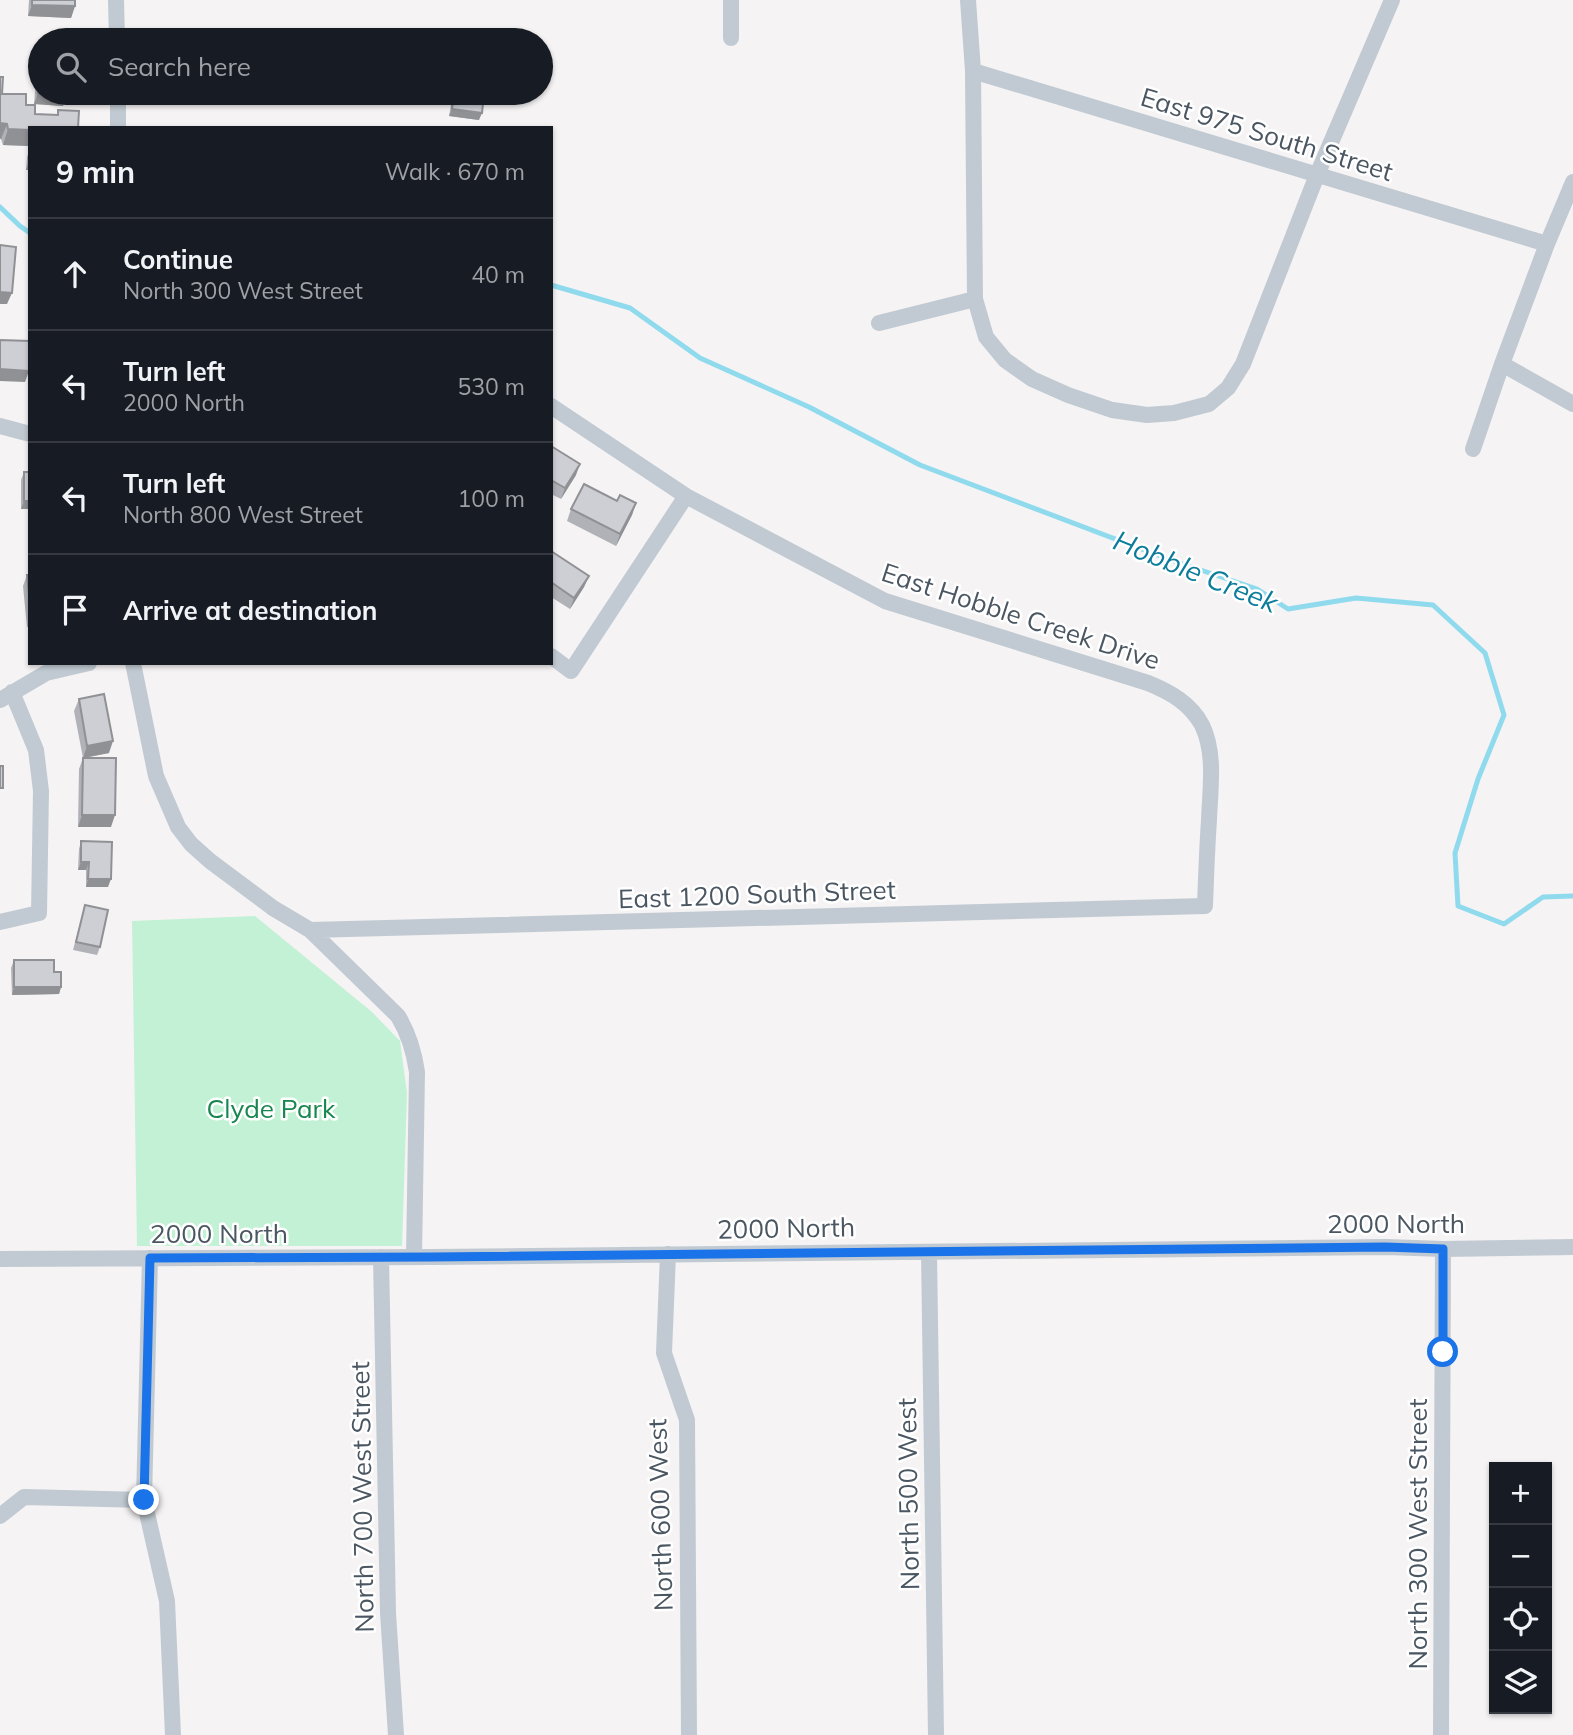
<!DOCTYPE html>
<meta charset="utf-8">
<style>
:root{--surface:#171b24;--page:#20242c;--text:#f1f3f6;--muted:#9ea1a6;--line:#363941}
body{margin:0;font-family:Mulish,sans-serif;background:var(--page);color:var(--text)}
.controls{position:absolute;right:21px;bottom:21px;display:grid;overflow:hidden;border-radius:0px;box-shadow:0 2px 5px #0004}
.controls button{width:63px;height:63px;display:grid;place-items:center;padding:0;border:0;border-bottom:2px solid var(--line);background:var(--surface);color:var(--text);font:35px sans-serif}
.stop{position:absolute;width:21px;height:21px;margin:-16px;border:5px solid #1a73e8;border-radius:50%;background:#fff}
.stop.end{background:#1a73e8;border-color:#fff;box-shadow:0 2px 7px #0008}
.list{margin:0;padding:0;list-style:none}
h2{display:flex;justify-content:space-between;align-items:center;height:91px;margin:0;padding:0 28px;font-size:30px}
h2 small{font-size:23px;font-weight:400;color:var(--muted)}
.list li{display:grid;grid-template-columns:46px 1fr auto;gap:21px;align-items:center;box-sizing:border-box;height:112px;padding:0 28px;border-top:2px solid var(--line)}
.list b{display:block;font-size:26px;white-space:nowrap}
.list p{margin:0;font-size:23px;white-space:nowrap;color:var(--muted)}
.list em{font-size:23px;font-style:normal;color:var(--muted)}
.icon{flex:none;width:38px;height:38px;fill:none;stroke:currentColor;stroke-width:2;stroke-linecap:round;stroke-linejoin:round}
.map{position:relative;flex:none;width:1573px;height:1735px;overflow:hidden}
.search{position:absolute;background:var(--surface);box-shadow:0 2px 5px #0004;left:28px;top:28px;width:525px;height:77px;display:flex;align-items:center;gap:18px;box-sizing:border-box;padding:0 24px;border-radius:38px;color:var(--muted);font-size:26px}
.panel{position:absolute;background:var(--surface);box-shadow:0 2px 5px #0004;left:28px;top:126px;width:525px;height:539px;border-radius:0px}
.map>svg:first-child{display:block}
.green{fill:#c3f1d5}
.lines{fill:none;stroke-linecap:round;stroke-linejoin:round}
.stream{stroke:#90daee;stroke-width:5}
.minor{stroke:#c1cad2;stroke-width:16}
.wall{fill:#b0b2b7}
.shaded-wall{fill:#909195}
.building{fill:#cdcfd5;stroke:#909195;stroke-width:2}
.route{stroke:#1a73e8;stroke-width:9}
.labels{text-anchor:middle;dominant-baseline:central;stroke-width:5;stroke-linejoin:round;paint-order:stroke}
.street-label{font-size:26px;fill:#4a5661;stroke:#fff}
.park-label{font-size:26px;fill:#17864f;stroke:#fff}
.water-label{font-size:28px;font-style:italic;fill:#0c7c9b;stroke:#fff}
</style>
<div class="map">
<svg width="1573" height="1735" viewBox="0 0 1573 1735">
<rect width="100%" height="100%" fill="#f5f3f3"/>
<path class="green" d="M255,916L372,1012L400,1041L407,1093L402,1246H137L132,921Z"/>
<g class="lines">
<path class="stream" d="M0,207L20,226L30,233
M551,285L630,308L700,358L809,407L920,465L1168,559L1257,589L1288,609L1356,598L1433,605L1485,653L1504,715L1478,779L1455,853L1458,906L1504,924L1543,897L1573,896"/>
<path class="minor" d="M116,0L117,40
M731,0V38
M968,0L973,71L975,299L986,337L1005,360L1032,379L1068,395L1112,410L1147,415L1174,413L1209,404L1228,388L1243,364L1317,175L1392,0
M973,71L1547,244
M118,93V128
M879,323L975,299
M1502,364L1573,404
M0,426L30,434
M1473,449L1502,364L1547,244L1573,182
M551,656L571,671L686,496
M133,663L156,776L178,827L191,844L210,861L273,908L310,930L398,1016C409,1034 414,1051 417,1072L414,1257
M0,700L46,673L89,663
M0,922L39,913L41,791L36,750L12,692
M310,930L1205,906C1206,877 1207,849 1209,820C1210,789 1216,754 1202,725C1190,703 1170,692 1148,683L885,601L686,496L551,406
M929,1252L936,1735
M668,1254L664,1353L687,1420L689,1735
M381,1257L388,1613L396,1735
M150,1258L144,1500L167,1601L173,1735
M0,1259L432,1257L1386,1247L1443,1249L1573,1247
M0,1516L24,1497L144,1500
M1441,1735L1443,1249"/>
</g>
<path class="wall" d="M29,0H75V6L71,18L28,16Z
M40,51V93L63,106L34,104L38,58Z
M0,77L2,94L26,105L35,114L57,115L58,110L79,111L30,128V146L3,145L1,139H0Z
M454,93L479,120L449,116L452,99Z
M30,149V170H26L27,157Z
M551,446L576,475L561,499L551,494Z
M24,472L30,509H21V480Z
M617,501L636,503L632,515L616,546L567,521L571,509Z
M551,551L589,576L584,587L570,609L551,597Z
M27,575H30V627H27L23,586Z
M79,699L109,753L84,758L111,827H78L79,769L83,758L74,711Z
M81,841L108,887H86V870H78L79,849Z
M85,905L100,947L97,955L73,950Z
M14,960L54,972L61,987L59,994L12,995L11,968Z"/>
<path class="shaded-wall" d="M32,5L75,6L71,18L28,16Z
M38,93L68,95L63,106L34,104Z
M452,109L482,113L479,120L449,116Z
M0,123L7,124L1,139H0Z
M8,129L30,130V146L3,145Z
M30,159V170H26Z
M0,292L12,293L7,304H0Z
M0,369L29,371L25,382L0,381Z
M580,464L576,475L561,499L565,488Z
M24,501H30V509H21Z
M636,503L632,515L616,546L620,534Z
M589,576L584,587L570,609L574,598Z
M113,741L109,753L83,758L87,746Z
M82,815H115L111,827H78Z
M81,862H89L86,870H78Z
M88,879H111L108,887H86Z
M14,987H61L59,994L12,995Z"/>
<path class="building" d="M32,0H75V6L32,5Z
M40,68V93H38Z
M0,77H3L2,94H26V105H35V114L58,115V110L79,111L78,128H30V130L8,129L7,124L0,123Z
M41,93H68V95Z
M454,93H484L482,113L452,109Z
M0,245L16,247L12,293L0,292Z
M0,340L30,341L29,371L0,369Z
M551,446L580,464L565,488L551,480Z
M24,472H30V501H24Z
M584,484L617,501L620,495L636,503L620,534L571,509Z
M551,551L589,576L574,598L551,582Z
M27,575H30V603Z
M104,694L113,741L87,746L79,699Z
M83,758H116L115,815H82Z
M0,766H3V788H0Z
M81,841L112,842L111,879H88L89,862H81Z
M85,905L108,910L100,947L76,942Z
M14,960H54V972H61V987H14Z"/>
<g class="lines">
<path class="route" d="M144,1500L150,1258L432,1257L1385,1247L1443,1249V1352"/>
</g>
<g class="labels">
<g class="street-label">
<text transform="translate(1267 134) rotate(17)">East 975 South Street</text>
<text transform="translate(1021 616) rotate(18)">East Hobble Creek Drive</text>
<text transform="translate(757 894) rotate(-2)">East 1200 South Street</text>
<text x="1396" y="1223">2000 North</text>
<text transform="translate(786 1228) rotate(-1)">2000 North</text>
<text x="219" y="1233">2000 North</text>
<text transform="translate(908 1494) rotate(-91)">North 500 West</text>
<text transform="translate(362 1497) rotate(-91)">North 700 West Street</text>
<text transform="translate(660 1515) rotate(-92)">North 600 West</text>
<text transform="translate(1417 1534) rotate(-90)">North 300 West Street</text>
</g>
<g class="park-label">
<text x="271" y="1108">Clyde Park</text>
</g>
<g class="water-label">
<text transform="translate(1196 571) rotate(22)">Hobble Creek</text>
</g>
</g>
</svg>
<div class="controls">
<button>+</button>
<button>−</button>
<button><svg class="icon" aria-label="locate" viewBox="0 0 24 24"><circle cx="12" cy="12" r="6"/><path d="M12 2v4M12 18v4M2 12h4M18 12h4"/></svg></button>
<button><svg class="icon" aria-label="layers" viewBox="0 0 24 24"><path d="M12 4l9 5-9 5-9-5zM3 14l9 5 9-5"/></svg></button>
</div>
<div class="stop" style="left:1443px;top:1352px"></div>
<div class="stop end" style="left:144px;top:1500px"></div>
<div class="search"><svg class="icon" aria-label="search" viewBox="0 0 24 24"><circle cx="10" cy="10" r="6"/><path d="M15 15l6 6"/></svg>Search here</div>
<section class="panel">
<h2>9 min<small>Walk · 670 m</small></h2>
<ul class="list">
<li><svg class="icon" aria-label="ahead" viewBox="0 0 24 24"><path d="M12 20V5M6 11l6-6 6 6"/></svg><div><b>Continue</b><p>North 300 West Street</p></div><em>40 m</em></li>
<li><svg class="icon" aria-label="left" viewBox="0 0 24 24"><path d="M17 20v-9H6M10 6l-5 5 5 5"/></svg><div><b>Turn left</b><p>2000 North</p></div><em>530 m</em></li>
<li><svg class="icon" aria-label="left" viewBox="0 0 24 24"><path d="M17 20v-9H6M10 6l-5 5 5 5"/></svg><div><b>Turn left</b><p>North 800 West Street</p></div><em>100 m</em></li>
<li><svg class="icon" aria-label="arrive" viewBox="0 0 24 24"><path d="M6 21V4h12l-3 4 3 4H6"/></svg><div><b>Arrive at destination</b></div></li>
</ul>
</section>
</div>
